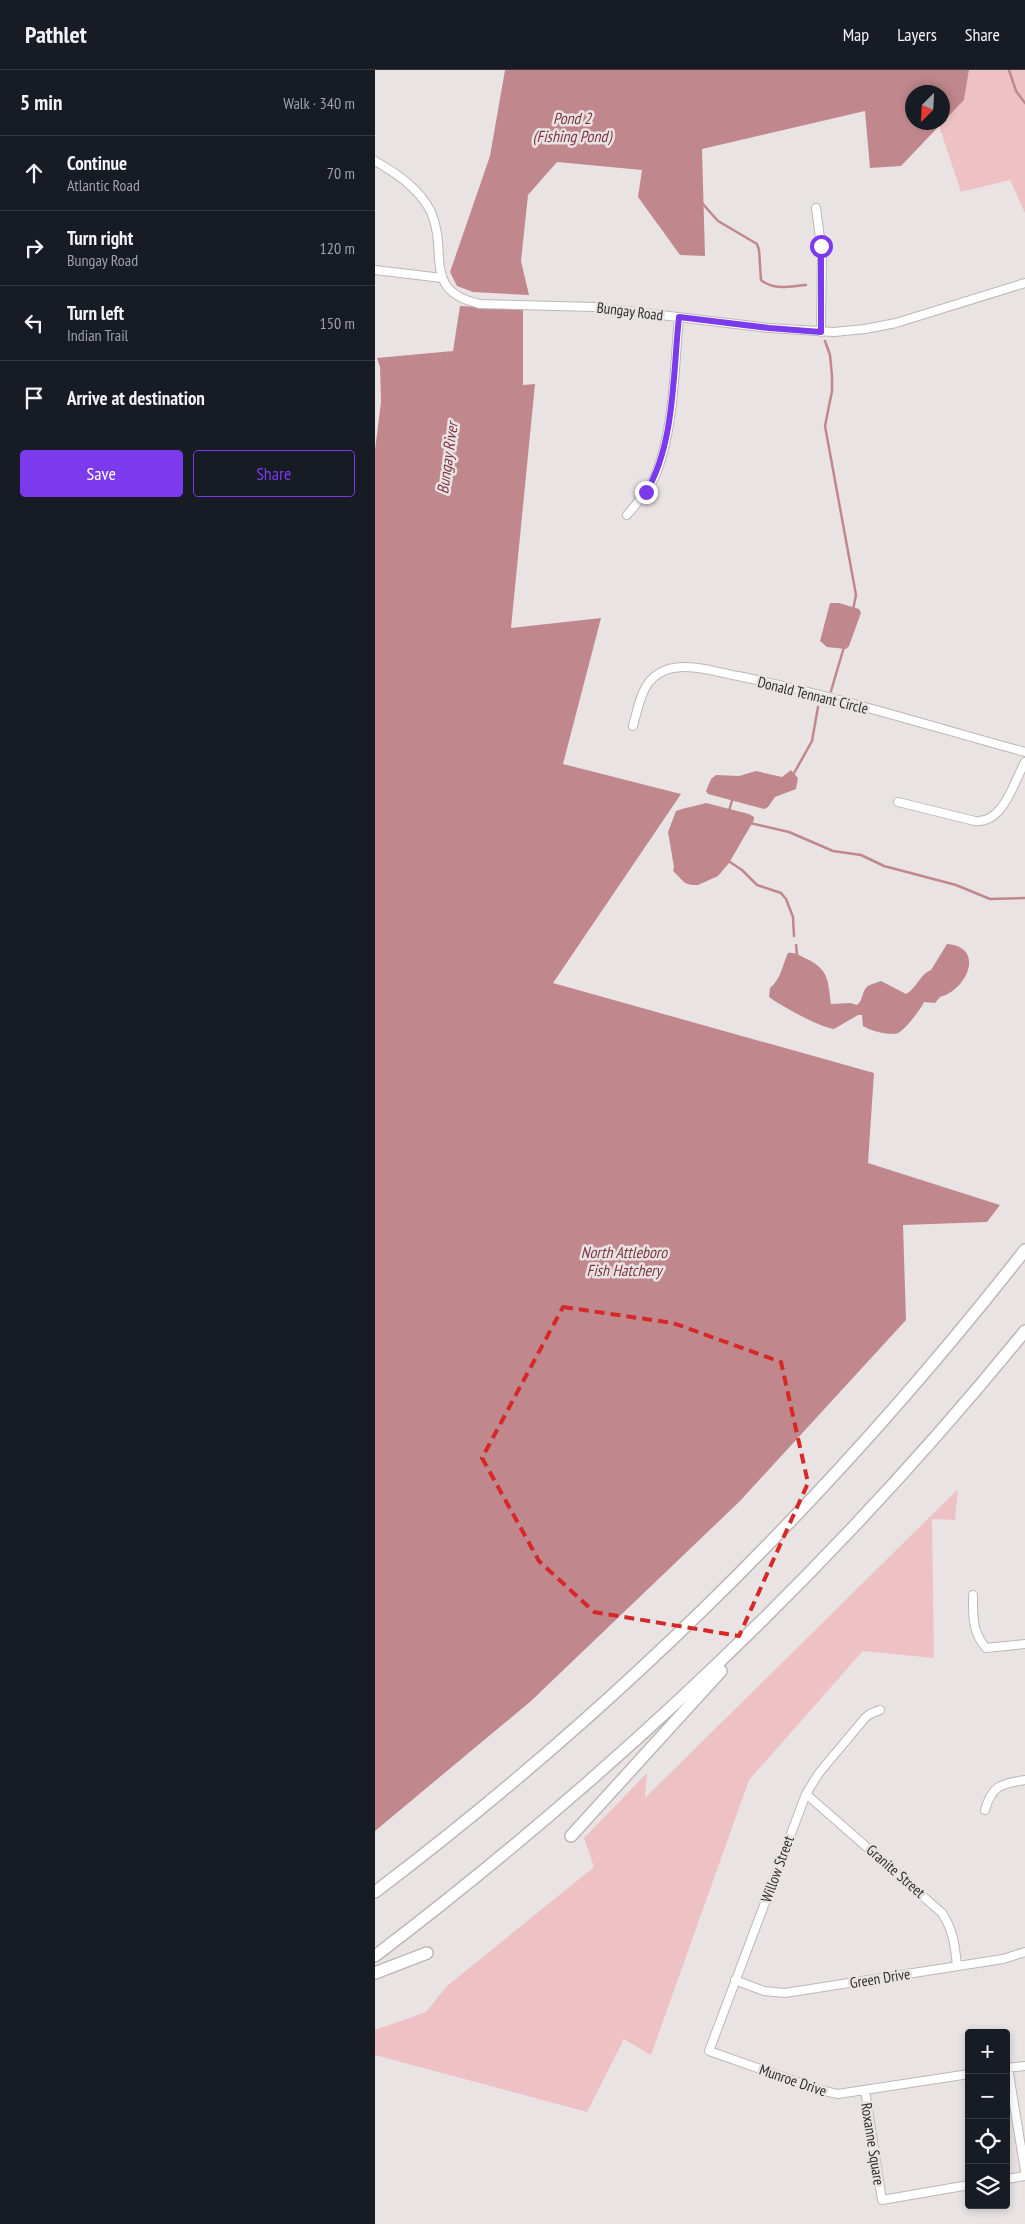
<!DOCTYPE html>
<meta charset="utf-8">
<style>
:root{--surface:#171b24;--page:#242831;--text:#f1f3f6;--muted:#9ea1a6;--line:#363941;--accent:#7c3aed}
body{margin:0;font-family:"PT Sans Narrow",sans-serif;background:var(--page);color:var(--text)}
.controls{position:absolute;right:15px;bottom:15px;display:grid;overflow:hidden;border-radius:5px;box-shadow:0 2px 8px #0003}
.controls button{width:45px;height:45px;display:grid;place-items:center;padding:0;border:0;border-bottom:1px solid var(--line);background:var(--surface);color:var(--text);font:25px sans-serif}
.compass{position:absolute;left:530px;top:15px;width:45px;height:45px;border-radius:50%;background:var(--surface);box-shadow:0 2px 8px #0003;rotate:204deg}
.stop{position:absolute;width:15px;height:15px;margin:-11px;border:4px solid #7c3aed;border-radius:50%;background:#fff}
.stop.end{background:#7c3aed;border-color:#fff;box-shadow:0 1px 5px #0008}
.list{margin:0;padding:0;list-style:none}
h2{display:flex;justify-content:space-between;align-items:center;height:65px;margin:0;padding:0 20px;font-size:21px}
h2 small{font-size:16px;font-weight:400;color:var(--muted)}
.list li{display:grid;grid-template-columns:32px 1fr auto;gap:15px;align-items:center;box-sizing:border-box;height:75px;padding:0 20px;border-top:1px solid var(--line)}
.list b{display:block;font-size:19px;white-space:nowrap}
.list p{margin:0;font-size:16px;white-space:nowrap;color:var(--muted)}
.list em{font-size:16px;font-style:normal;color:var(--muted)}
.actions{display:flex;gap:10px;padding:15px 20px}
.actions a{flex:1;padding:11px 0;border:1px solid var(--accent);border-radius:5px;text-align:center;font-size:18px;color:var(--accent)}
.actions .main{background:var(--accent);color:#fff}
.icon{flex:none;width:28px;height:28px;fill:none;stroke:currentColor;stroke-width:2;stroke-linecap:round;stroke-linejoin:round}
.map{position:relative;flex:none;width:650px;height:2154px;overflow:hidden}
header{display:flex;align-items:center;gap:30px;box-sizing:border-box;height:70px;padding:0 25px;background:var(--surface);border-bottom:1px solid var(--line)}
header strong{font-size:24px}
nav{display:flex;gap:28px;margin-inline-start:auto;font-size:18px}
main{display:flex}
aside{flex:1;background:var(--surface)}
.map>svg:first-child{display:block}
.green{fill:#eec2c5}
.water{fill:#c0888d;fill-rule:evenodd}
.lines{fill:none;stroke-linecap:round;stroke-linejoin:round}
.stream{stroke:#c0888d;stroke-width:2.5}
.minor-casing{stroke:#beb7b7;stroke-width:10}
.highway-casing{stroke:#beb7b7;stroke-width:14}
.minor{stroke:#fff;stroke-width:8}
.highway{stroke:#fff;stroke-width:11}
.route{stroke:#7c3aed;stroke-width:6}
.marked{fill:none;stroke:#d62828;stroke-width:4;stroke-dasharray:10 6;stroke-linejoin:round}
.labels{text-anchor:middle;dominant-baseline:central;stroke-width:5;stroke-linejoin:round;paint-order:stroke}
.street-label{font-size:15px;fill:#312e2e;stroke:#eae3e3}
.water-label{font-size:16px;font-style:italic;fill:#7d3640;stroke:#eae3e3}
</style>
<header>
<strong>Pathlet</strong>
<nav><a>Map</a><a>Layers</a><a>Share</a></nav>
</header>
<main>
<aside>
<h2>5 min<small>Walk · 340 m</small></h2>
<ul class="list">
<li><svg class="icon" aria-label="ahead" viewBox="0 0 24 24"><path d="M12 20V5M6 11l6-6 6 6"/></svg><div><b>Continue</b><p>Atlantic Road</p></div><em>70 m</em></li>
<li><svg class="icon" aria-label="right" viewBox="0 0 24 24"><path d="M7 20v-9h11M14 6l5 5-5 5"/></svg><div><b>Turn right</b><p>Bungay Road</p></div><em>120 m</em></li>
<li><svg class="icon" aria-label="left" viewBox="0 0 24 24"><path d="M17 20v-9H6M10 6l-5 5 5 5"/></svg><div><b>Turn left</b><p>Indian Trail</p></div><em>150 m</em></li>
<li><svg class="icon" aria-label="arrive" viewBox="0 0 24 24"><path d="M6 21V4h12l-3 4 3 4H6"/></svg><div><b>Arrive at destination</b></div></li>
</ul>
<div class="actions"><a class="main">Save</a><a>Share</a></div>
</aside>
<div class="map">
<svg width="650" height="2154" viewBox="0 0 650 2154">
<rect width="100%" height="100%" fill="#eae3e3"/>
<path class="green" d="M594,0H650V143L635,110L586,122L564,56L589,30Z
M583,1419L580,1450L557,1449L559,1588L488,1581L374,1710L276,1985L249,1969L212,2042L0,1985V1960L51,1942L72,1916L219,1797L209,1768L272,1703L270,1728Z"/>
<path class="water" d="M130,0H594L589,30L526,96L495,98L490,41L327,79L330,186L305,185L263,127L267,100L182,92L153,125L146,191L154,225L98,222L82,216L75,202L115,86ZM538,22H568V52H538Z
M85,236L148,239V315L160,314L136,558L226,548L188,694L306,724L178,913L499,1003L493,1093L625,1135L612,1152L528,1155L531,1250L365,1431L156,1631L0,1761V380L6,332L5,297L2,288L78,281Z
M455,533H464L484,539L486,543L474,576L471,579L452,577L445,571Z
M416,700L423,708L421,719L400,727L393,737L389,739L333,724L331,721L336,709L341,705L364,706L381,701L407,707Z
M331,733L374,744L379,747V750L354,793L343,806L323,815H316L310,813L298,801L299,797L293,762L301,741C311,737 321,736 331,733Z
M572,874C611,877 592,920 565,927L560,933L549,932C546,939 530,960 523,963C515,966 496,961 488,956L487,945H483L459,959C442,956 408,937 394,927L395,918C406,909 407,896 413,883C420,882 425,886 432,889C455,900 453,913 456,934L475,933L482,935C489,930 486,921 493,916C496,914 501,913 506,911L531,924C542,918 545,904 556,900Z"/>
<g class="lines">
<path class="stream" d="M634,0L641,21L650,33
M327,133L343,151L382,174L384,180L386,210C399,221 415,216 431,215
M450,271L455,285L457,306V321L450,356L481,525L478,540
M456,621L469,577
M418,705L437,671L443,637
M354,741L358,727
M375,753L414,762L458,781L486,785L509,796L581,815L615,829L650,828
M355,792L367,800L382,815L406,823L411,829L418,847L419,866
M421,875L422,884"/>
<defs>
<path id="minor" d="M0,91C21,103 45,119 56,142C74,183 46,221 105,234L219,237L394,258L459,262L490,259L521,253L650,213
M441,138L447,183L446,262
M0,200L67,208
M252,445C263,432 274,420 281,404C300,355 299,298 304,247
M258,656C264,635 267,608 291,600C313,592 341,602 363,606C460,626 555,656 650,682
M523,732L600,751C628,754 639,712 650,692
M598,1525C598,1546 597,1562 611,1578L650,1574
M505,1640L495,1644L490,1648L444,1703L431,1724L334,1981L445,2020L463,2024L594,2004
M431,1724L567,1843C578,1860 580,1875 582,1896
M610,1740C617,1715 626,1714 650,1710
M360,1910L389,1921L410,1923L628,1889L650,1882
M631,1998L650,1996
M633,1998L650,2101
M490,2020L507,2130L594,2115
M631,2109L650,2106"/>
<path id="highway" d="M196,1766L346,1601
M0,1822C243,1638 462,1420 650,1180
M0,1886C240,1703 459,1496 650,1261
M0,1903L52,1883"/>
</defs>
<use href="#minor" class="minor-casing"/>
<use href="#highway" class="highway-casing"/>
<use href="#minor" class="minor"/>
<use href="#highway" class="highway"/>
</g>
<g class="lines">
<path class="route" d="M271,422C300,375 298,301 304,247L394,258L446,262V176"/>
</g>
<path class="marked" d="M188,1237L298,1253L406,1292L433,1413L364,1566L219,1542L164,1491L107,1388Z"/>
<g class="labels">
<g class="street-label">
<text transform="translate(255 241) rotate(7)">Bungay Road</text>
<text transform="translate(438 625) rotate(14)">Donald Tennant Circle</text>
<text transform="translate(402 1799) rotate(-70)">Willow Street</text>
<text transform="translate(521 1801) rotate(41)">Granite Street</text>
<text transform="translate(505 1908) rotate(-9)">Green Drive</text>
<text transform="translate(418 2010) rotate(19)">Munroe Drive</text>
<text transform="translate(498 2074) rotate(81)">Roxanne Square</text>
</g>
<g class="water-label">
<text x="197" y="48">Pond 2<tspan x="197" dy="18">(Fishing Pond)</tspan></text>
<text transform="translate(72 388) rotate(-82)">Bungay River</text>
<text x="249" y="1182">North Attleboro<tspan x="249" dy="18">Fish Hatchery</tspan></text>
</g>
</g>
</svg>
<div class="controls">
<button>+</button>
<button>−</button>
<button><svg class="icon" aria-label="locate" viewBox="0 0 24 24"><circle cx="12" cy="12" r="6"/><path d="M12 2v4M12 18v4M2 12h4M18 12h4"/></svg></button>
<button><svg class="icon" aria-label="layers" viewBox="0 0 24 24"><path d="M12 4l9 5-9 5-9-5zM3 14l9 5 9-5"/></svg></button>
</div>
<svg class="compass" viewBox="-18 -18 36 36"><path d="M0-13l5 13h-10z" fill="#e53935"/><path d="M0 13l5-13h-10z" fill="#9ea1a6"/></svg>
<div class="stop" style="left:446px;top:176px"></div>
<div class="stop end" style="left:271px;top:422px"></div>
</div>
</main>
